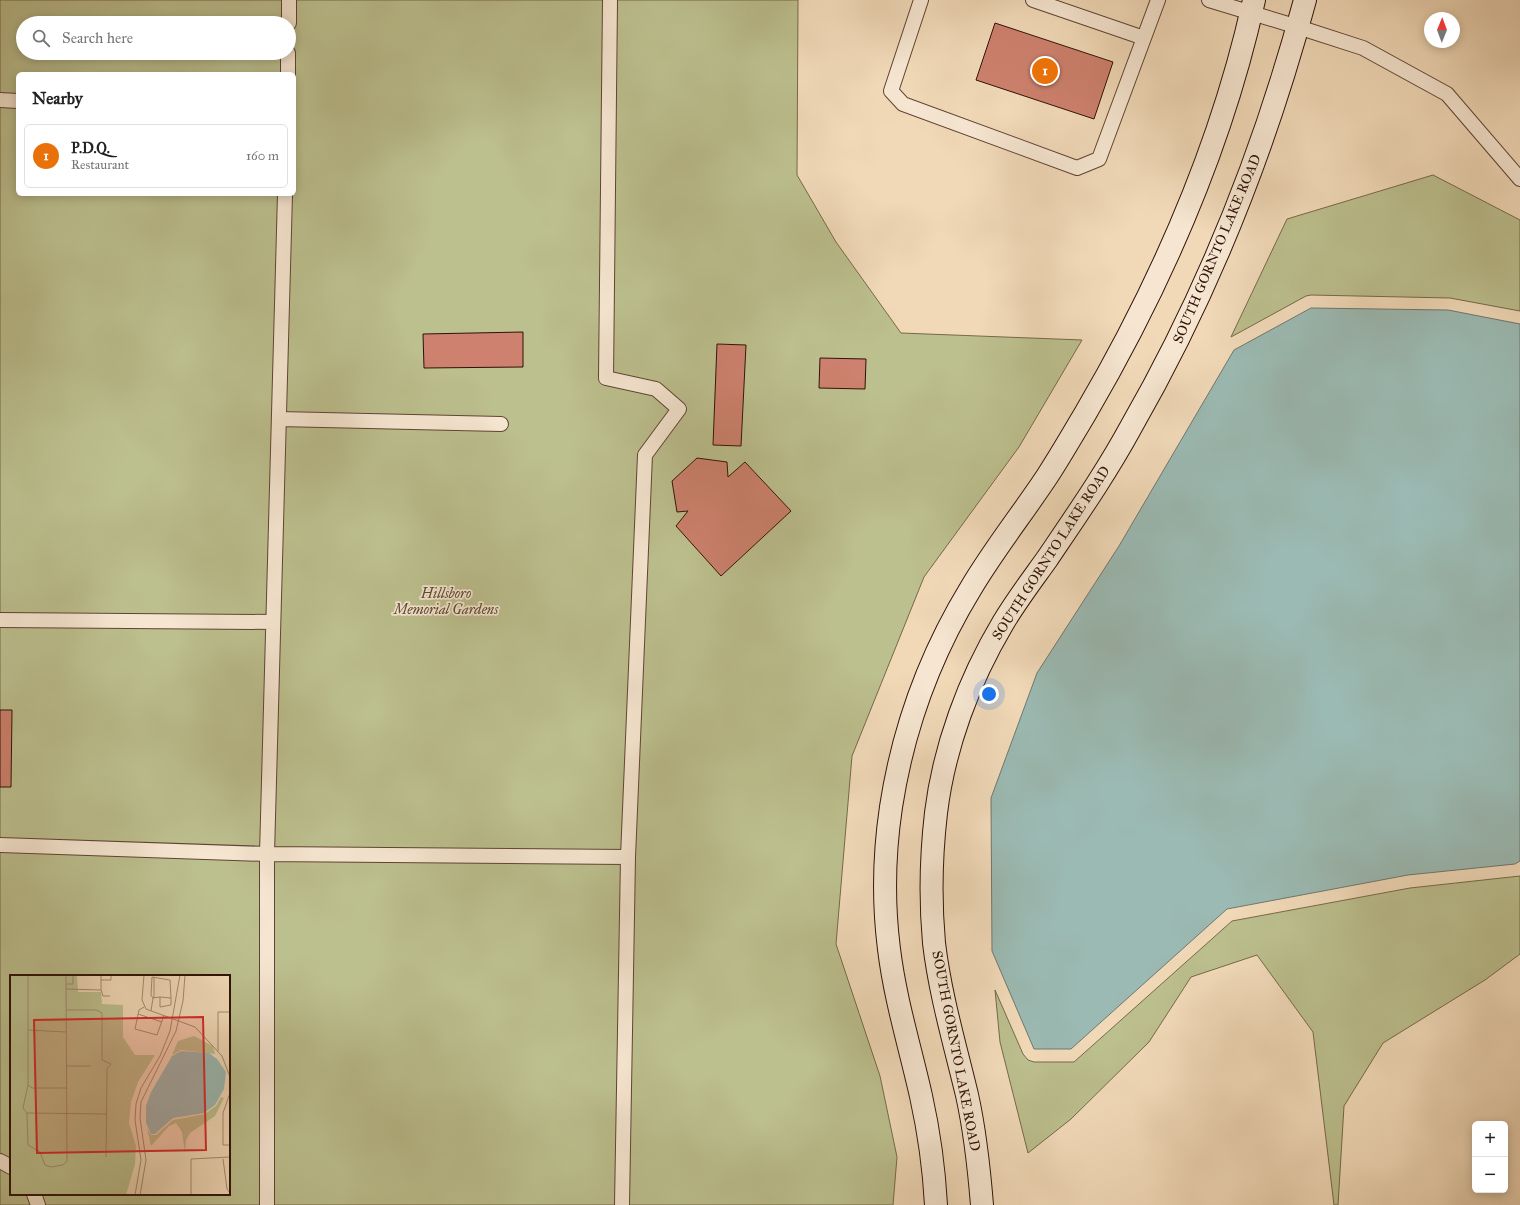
<!DOCTYPE html>
<meta charset="utf-8">
<style>
:root{--surface:#fff;--page:#f6f6f6;--text:#222;--muted:#767676;--line:#e0e0e0;--accent:#111827}
body{margin:0;font-family:"IM FELL Great Primer",serif;background:var(--page);color:var(--text)}
.controls{position:absolute;right:12px;bottom:12px;display:grid;overflow:hidden;border-radius:6px;box-shadow:0 2px 10px #0003}
.controls button{width:36px;height:36px;display:grid;place-items:center;padding:0;border:0;border-bottom:1px solid var(--line);background:var(--surface);color:var(--text);font:20px sans-serif}
.compass{position:absolute;left:1424px;top:12px;width:36px;height:36px;border-radius:50%;background:var(--surface);box-shadow:0 2px 10px #0003;rotate:1deg}
.you{position:absolute;left:989px;top:694px;width:14px;height:14px;margin:-10px;border:3px solid #fff;border-radius:50%;background:#1a73e8;box-shadow:0 0 0 6px #1a73e833}
.badge{display:grid;place-items:center;width:26px;height:26px;border-radius:50%;background:var(--accent);color:#fff;font-size:13px;font-weight:700}
.pin{position:absolute;translate:-50% -50%;border:2px solid #fff;box-shadow:0 1px 4px #0006}
.list{margin:0;padding:0;list-style:none}
h2{display:flex;justify-content:space-between;align-items:center;height:52px;margin:0;padding:0 16px;font-size:17px}
h2 small{font-size:13px;font-weight:400;color:var(--muted)}
.list li{display:grid;grid-template-columns:26px 1fr auto;gap:12px;align-items:center;box-sizing:border-box;height:64px;margin:0 8px 8px;padding:0 8px;border:1px solid var(--line);border-radius:6px}
.list b{display:block;font-size:15px;white-space:nowrap}
.list p{margin:0;font-size:13px;white-space:nowrap;color:var(--muted)}
.list em{font-size:13px;font-style:normal;color:var(--muted)}
.icon{flex:none;width:22px;height:22px;fill:none;stroke:currentColor;stroke-width:2;stroke-linecap:round;stroke-linejoin:round}
.map{position:relative;flex:none;width:1520px;height:1205px;overflow:hidden}
.search{position:absolute;background:var(--surface);box-shadow:0 2px 10px #0003;left:16px;top:16px;width:280px;height:44px;display:flex;align-items:center;gap:10px;box-sizing:border-box;padding:0 14px;border-radius:22px;color:var(--muted);font-size:15px}
.panel{position:absolute;background:var(--surface);box-shadow:0 2px 10px #0003;left:16px;top:72px;width:280px;height:124px;border-radius:6px}
.map>svg:first-child{display:block}
.green{fill:#bcbf8e;stroke:#76694a;fill-rule:evenodd}
.water{fill:#9bbab3;stroke:#70776e}
.building{fill:#cd816e;stroke:#2f1307}
.lines{fill:none;stroke-linecap:round;stroke-linejoin:round}
.lane-casing{stroke:#604433;stroke-width:16}
.secondary-casing{stroke:#2f1307;stroke-width:24}
.lane{stroke:#f6e6d1;stroke-width:14}
.secondary{stroke:#f6e6d1;stroke-width:22}
.labels{text-anchor:middle;dominant-baseline:central;stroke-width:3.5;stroke-linejoin:round;paint-order:stroke}
.street-label{font-size:14px;fill:#2f1307;stroke:#f6e6d1}
.park-label{font-size:14px;font-style:italic;fill:#594730;stroke:#f6e6d1}
.inset-road{fill:none;stroke:#a38a71;stroke-width:1}
.view{fill:#d62828;fill-opacity:0.15;stroke:#d62828;stroke-width:2}
.inset-edge{fill:none;stroke:#2f1307;stroke-width:2}
</style>
<div class="map">
<svg width="1520" height="1205" viewBox="0 0 1520 1205">
<rect width="100%" height="100%" fill="#f1d9b8"/>
<filter id="stains"><feTurbulence type="fractalNoise" baseFrequency=".005" numOctaves="4"/><feColorMatrix values="0 0 0 0 .2 0 0 0 0 .09 0 0 0 0 .02 0 0 0 .5 -.17"/></filter>
<radialGradient id="worn" r=".72"><stop offset=".6" stop-color="#630" stop-opacity="0"/><stop offset="1" stop-color="#630" stop-opacity=".3"/></radialGradient>
<path class="green" d="M0,0H798L797,175L836,242L901,333L1082,340L1019,447L924,577L852,756L836,944L880,1076L897,1157L893,1205H0ZM23,23H289V53H23ZM18,74H294V194H18ZM11,976H229V1194H11Z
M1433,175L1520,220V311L1450,298L1311,295L1306,296L1231,337L1287,219Z
M1520,876V954L1485,980L1383,1043L1344,1106L1338,1205H1334L1313,1032L1257,955L1191,977L1149,1042L1071,1119L1028,1153L1000,1042L995,990L1023,1054L1028,1060L1034,1062H1074L1232,921L1410,888Z"/>
<path class="water" d="M1311,308L1448,310L1520,324V861L1515,864L1408,875L1227,909L1071,1049H1034L992,951L991,798L1037,673L1119,546L1234,350Z"/>
<path class="building" d="M995,23L1113,62L1094,119L976,80Z
M523,332V367L424,368L423,334Z
M717,344L746,345L741,446L713,445Z
M820,358L866,359L865,389L819,388Z
M697,458L727,462L728,477L745,462L791,511L721,576L676,526L688,511L677,512L672,481Z
M0,710H12L11,787H0Z"/>
<g class="lines">
<defs>
<path id="lane" d="M610,0L606,378L656,389L679,409L645,455L628,857L622,1205
M921,0L891,91L903,104L1077,168L1099,159L1158,0
M1033,0L1144,38
M1209,0L1298,27L1363,48L1447,94L1520,179
M289,23V0
M288,74V53
M0,100L18,101
M279,419L501,424
M0,620L273,622
M0,845L267,854L628,857
M0,1161L11,1167
M34,1194L38,1205
M267,1205V854L285,194"/>
<path id="secondary" d="M936,1205C934,1168 929,1132 921,1096C910,1047 895,999 889,949C883,902 884,854 891,807C903,729 930,655 971,588C994,549 1023,513 1048,475C1061,455 1073,434 1085,414C1160,286 1222,145 1254,0
M982,1205C979,1168 975,1131 967,1095C955,1045 940,994 934,943C930,899 931,856 936,813C944,747 969,680 1003,623C1016,601 1032,580 1047,559C1076,516 1106,473 1131,427C1208,293 1265,149 1305,0"/>
</defs>
<use href="#lane" class="lane-casing"/>
<use href="#secondary" class="secondary-casing"/>
<use href="#lane" class="lane"/>
<use href="#secondary" class="secondary"/>
</g>
<g class="labels">
<g class="street-label">
<text transform="translate(1217 249) rotate(-67)">SOUTH GORNTO LAKE ROAD</text>
<text transform="translate(1051 553) rotate(-57)">SOUTH GORNTO LAKE ROAD</text>
<text transform="translate(956 1051) rotate(79)">SOUTH GORNTO LAKE ROAD</text>
</g>
<g class="park-label">
<text x="446" y="593">Hillsboro<tspan x="446" dy="16">Memorial Gardens</tspan></text>
</g>
</g>
<g transform="translate(10 975)">
<rect width="220" height="220" fill="#f1d9b8"/>
<path d="M67,0L68,17H91L92,29L113,30V62L125,80H145L128,107L121,127L119,148L126,171L125,189L116,220H0V1ZM184,61L203,71L205,79L171,75L162,80L168,66ZM211,122L214,123L205,141L180,158L176,165L175,178L172,157L166,148L159,151L141,171L137,153L141,160H146L163,145L195,139L206,131Z" fill="#bcbf8e"/>
<path d="M171,76L199,78L207,84L216,97L214,114L205,130L194,138L163,143L145,159H141L136,148V131L141,117L162,81Z" fill="#9bbab3"/>
<path class="inset-road" d="M18,0V110L13,133L17,138L96,139M91,0V5H101V0M134,0L132,25L136,34L185,52L212,81L220,102M56,9H63V0M56,14L91,15V5M91,15L93,21H100M143,23L141,20L142,2L160,5L161,23M144,23V2M134,32L129,35L125,54L147,60L154,40M57,35H86L92,38V85L101,89L97,94L96,182M141,36L143,23L150,22L161,23V30L150,32V22M128,39L152,47M18,55L56,57M208,76V37H220M56,91H81M18,110L22,113H56M220,118L213,138V170H220M17,138L18,170L30,177L35,190L41,192L53,190L57,186L56,0M213,184L217,214L220,218M125,220L131,185L125,145L126,129L131,113L150,81L160,56L170,0M130,220L136,185L130,143L131,127L166,56L173,26L175,0M181,220V184L220,182"/>
<path class="view" d="M193,42L196,175L27,178L24,45Z"/>
<rect width="220" height="220" class="inset-edge"/>
</g>
<rect width="100%" height="100%" filter="url(#stains)"/>
<rect width="100%" height="100%" fill="url(#worn)"/>
</svg>
<div class="controls">
<button>+</button>
<button>−</button>
</div>
<svg class="compass" viewBox="-18 -18 36 36"><path d="M0-13l5 13h-10z" fill="#e53935"/><path d="M0 13l5-13h-10z" fill="#767676"/></svg>
<div class="you"></div>
<div class="pin badge" style="left:1045px;top:71px;background:#e8710a">1</div>
<div class="search"><svg class="icon" aria-label="search" viewBox="0 0 24 24"><circle cx="10" cy="10" r="6"/><path d="M15 15l6 6"/></svg>Search here</div>
<section class="panel">
<h2>Nearby<small></small></h2>
<ul class="list">
<li><span class="badge" style="background:#e8710a">1</span><div><b>P.D.Q.</b><p>Restaurant</p></div><em>160 m</em></li>
</ul>
</section>
</div>
